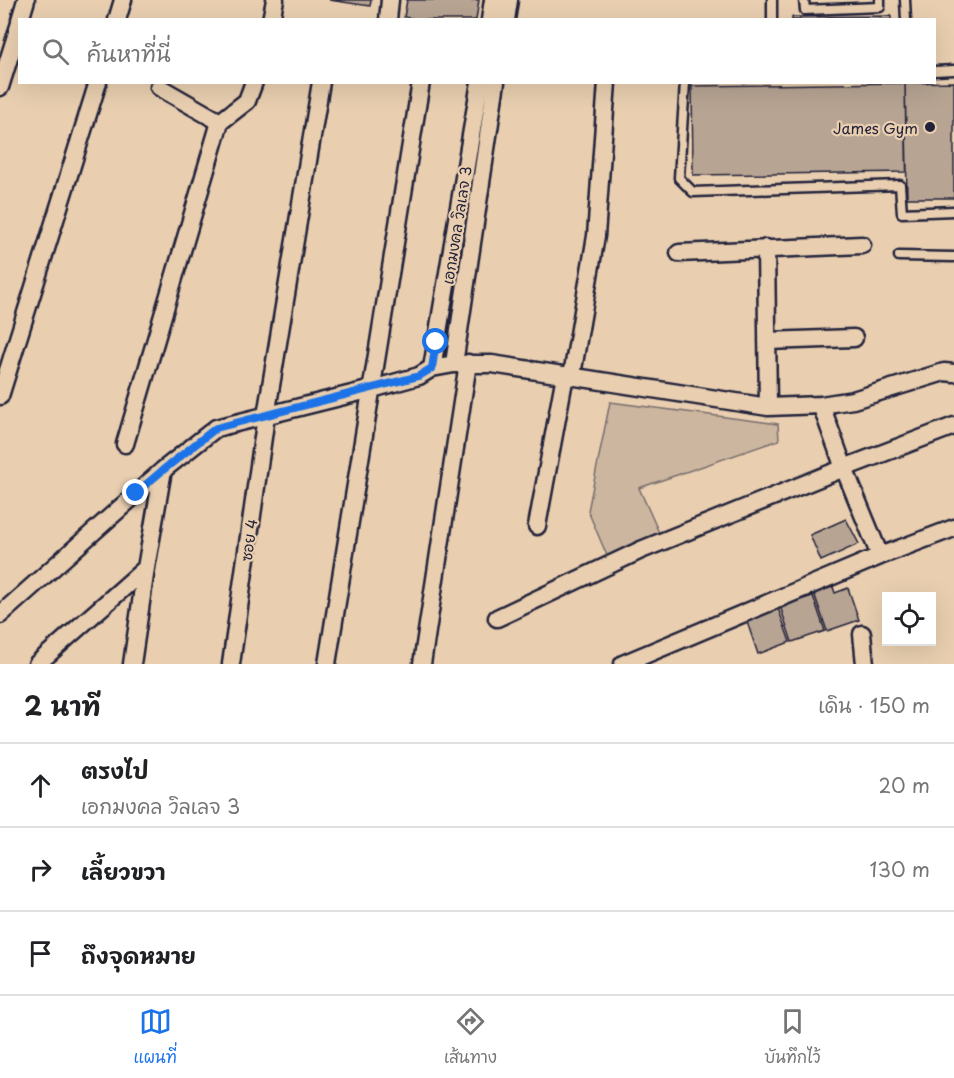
<!DOCTYPE html>
<html lang="th">
<meta charset="utf-8">
<style>
:root{--surface:#fff;--page:#f6f6f6;--text:#202124;--muted:#757577;--line:#e0e0e0;--accent:#1a73e8}
body{margin:0;font-family:"Playpen Sans","Playpen Sans Thai",sans-serif;background:var(--page);color:var(--text)}
.controls{position:absolute;right:18px;bottom:18px;display:grid;overflow:hidden;border-radius:0px;box-shadow:0 6px 24px #0002}
.controls button{width:54px;height:54px;display:grid;place-items:center;padding:0;border:0;border-bottom:2px solid var(--line);background:var(--surface);color:var(--text);font:30px sans-serif}
.stop{position:absolute;width:18px;height:18px;margin:-14px;border:4px solid #1a73e8;border-radius:50%;background:#fff}
.stop.end{background:#1a73e8;border-color:#fff;box-shadow:0 2px 6px #0008}
.list{margin:0;padding:0;list-style:none}
h2{display:flex;justify-content:space-between;align-items:center;height:78px;margin:0;padding:0 24px;font-size:26px}
h2 small{font-size:20px;font-weight:400;color:var(--muted)}
.list li{display:grid;grid-template-columns:39px 1fr auto;gap:18px;align-items:center;box-sizing:border-box;height:84px;padding:0 24px;border-top:2px solid var(--line)}
.list b{display:block;font-size:22px;white-space:nowrap}
.list p{margin:0;font-size:20px;white-space:nowrap;color:var(--muted)}
.list em{font-size:20px;font-style:normal;color:var(--muted)}
.icon{flex:none;width:33px;height:33px;fill:none;stroke:currentColor;stroke-width:2;stroke-linecap:round;stroke-linejoin:round}
.map{position:relative;flex:none;width:954px;height:664px;overflow:hidden}
.search{position:absolute;background:var(--surface);box-shadow:0 6px 24px #0002;left:18px;right:18px;top:18px;height:66px;display:flex;align-items:center;gap:15px;box-sizing:border-box;padding:0 21px;border-radius:0px;color:var(--muted);font-size:22px}
.sheet{height:330px;background:var(--surface)}
nav{display:flex;justify-content:space-around;align-items:center;box-sizing:border-box;height:84px;border-top:2px solid var(--line);background:var(--surface);font-size:16px;color:var(--muted)}
nav a{display:grid;justify-items:center;gap:3px}
nav .on{color:var(--accent)}
.map>svg:first-child{display:block}
.green{fill:#ccb69f;stroke:#776c6d;stroke-width:1.5}
.building{fill:#b7a493;stroke:#22223b;stroke-width:1.5}
.lines{fill:none;stroke-linecap:round;stroke-linejoin:round}
.service-casing{stroke:#22223b;stroke-width:13}
.minor-casing{stroke:#22223b;stroke-width:21}
.service{stroke:#e9cfb0;stroke-width:8}
.minor{stroke:#e9cfb0;stroke-width:16}
.route{stroke:#1a73e8;stroke-width:8}
.poi-dot{fill:#22223b;stroke:#e9cfb0;stroke-width:2}
.labels{text-anchor:middle;dominant-baseline:central;stroke-width:4.5;stroke-linejoin:round;paint-order:stroke}
.poi-label{font-size:15px;fill:#22223b;stroke:#e9cfb0;text-anchor:end}
.street-label{font-size:15px;fill:#22223b;stroke:#e9cfb0}
</style>
<div class="map">
<svg width="954" height="664" viewBox="0 0 954 664">
<rect width="100%" height="100%" fill="#e9cfb0"/>
<filter id="ink" filterUnits="userSpaceOnUse"><feTurbulence type="fractalNoise" baseFrequency=".0167" numOctaves="2"/><feDisplacementMap in="SourceGraphic" scale="12" xChannelSelector="R" yChannelSelector="G"/><feConvolveMatrix kernelMatrix="1 2 1 2 8 2 1 2 1" color-interpolation-filters="sRGB"/></filter>
<g filter="url(#ink)">
<path class="green" d="M610,402L778,424L779,440L639,488L660,535L608,558L588,511Z"/>
<path class="building" d="M329,0H371L370,6Z
M407,0H479L476,20H422L404,17Z
M891,16V20H792V17Z
M954,82V198H907L905,83Z
M905,83L907,172L693,175L692,86Z
M846,519L859,544L821,561L810,535Z
M833,587L835,593L848,588L859,620L827,631L814,593Z
M813,596L825,631L792,642L780,606Z
M778,608L790,642L758,654L746,619Z"/>
<g class="lines">
<defs>
<path id="service" d="M772,0V20
M804,0L805,10L880,7V0
M905,0L906,20
M934,71L954,70
M685,82L679,178L693,192L900,185L902,213L954,211
M899,256L954,257"/>
<path id="minor" d="M20,20L26,0
M117,20L123,0
M271,20L275,0
M388,20L390,0
M490,20L493,0
M506,20L509,0
M0,87L20,23
M159,87L220,122
M766,248L768,407
M679,253L862,245
M767,341L854,338
M454,364L496,82
M432,368L480,82
M572,375L596,236L607,82
M0,396L98,82
M821,405L844,468L880,556
M125,444L220,122L247,101L254,82
M537,526L565,375
M0,615L163,470L216,428L372,389L419,376L432,368L454,364H492L768,407L821,405L853,400L944,372L954,373
M497,618L641,550L844,468L954,426
M862,634L865,664
M37,664L146,568
M132,664L146,568L163,470
M231,664L266,416L321,82
M327,664L421,82
M422,664L468,363
M623,664L880,556L954,528"/>
</defs>
<use href="#service" class="service-casing"/>
<use href="#minor" class="minor-casing"/>
<use href="#service" class="service"/>
<use href="#minor" class="minor"/>
</g>
</g>
<g class="lines" filter="url(#ink)">
<path class="route" d="M136,493L163,470L216,428L419,376L432,368L436,342"/>
</g>
<circle class="poi-dot" cx="930" cy="127" r="6"/>
<g class="labels">
<g class="poi-label">
<text x="918" y="127">James Gym</text>
</g>
<g class="street-label">
<text transform="translate(456 225) rotate(-81)">เอกมงคล วิลเลจ 3</text>
<text transform="translate(248 540) rotate(-82)">ซอย 4</text>
</g>
</g>
</svg>
<div class="controls">
<button><svg class="icon" aria-label="locate" viewBox="0 0 24 24"><circle cx="12" cy="12" r="6"/><path d="M12 2v4M12 18v4M2 12h4M18 12h4"/></svg></button>
</div>
<div class="stop" style="left:436px;top:342px"></div>
<div class="stop end" style="left:136px;top:493px"></div>
<div class="search"><svg class="icon" aria-label="search" viewBox="0 0 24 24"><circle cx="10" cy="10" r="6"/><path d="M15 15l6 6"/></svg>ค้นหาที่นี่</div>
</div>
<section class="sheet">
<h2>2 นาที<small>เดิน · 150 m</small></h2>
<ul class="list">
<li><svg class="icon" aria-label="ahead" viewBox="0 0 24 24"><path d="M12 20V5M6 11l6-6 6 6"/></svg><div><b>ตรงไป</b><p>เอกมงคล วิลเลจ 3</p></div><em>20 m</em></li>
<li><svg class="icon" aria-label="right" viewBox="0 0 24 24"><path d="M7 20v-9h11M14 6l5 5-5 5"/></svg><div><b>เลี้ยวขวา</b></div><em>130 m</em></li>
<li><svg class="icon" aria-label="arrive" viewBox="0 0 24 24"><path d="M6 21V4h12l-3 4 3 4H6"/></svg><div><b>ถึงจุดหมาย</b></div></li>
</ul>
</section>
<nav>
<a class="on"><svg class="icon" aria-label="map" viewBox="0 0 24 24"><path d="M3 6l6-2 6 2 6-2v14l-6 2-6-2-6 2zM9 4v14M15 6v14"/></svg>แผนที่</a>
<a><svg class="icon" aria-label="directions" viewBox="0 0 24 24"><path d="M12 3l9 9-9 9-9-9zM9 14v-3h6M13 9l2 2-2 2"/></svg>เส้นทาง</a>
<a><svg class="icon" aria-label="saved" viewBox="0 0 24 24"><path d="M7 4h10v16l-5-4-5 4z"/></svg>บันทึกไว้</a>
</nav>
